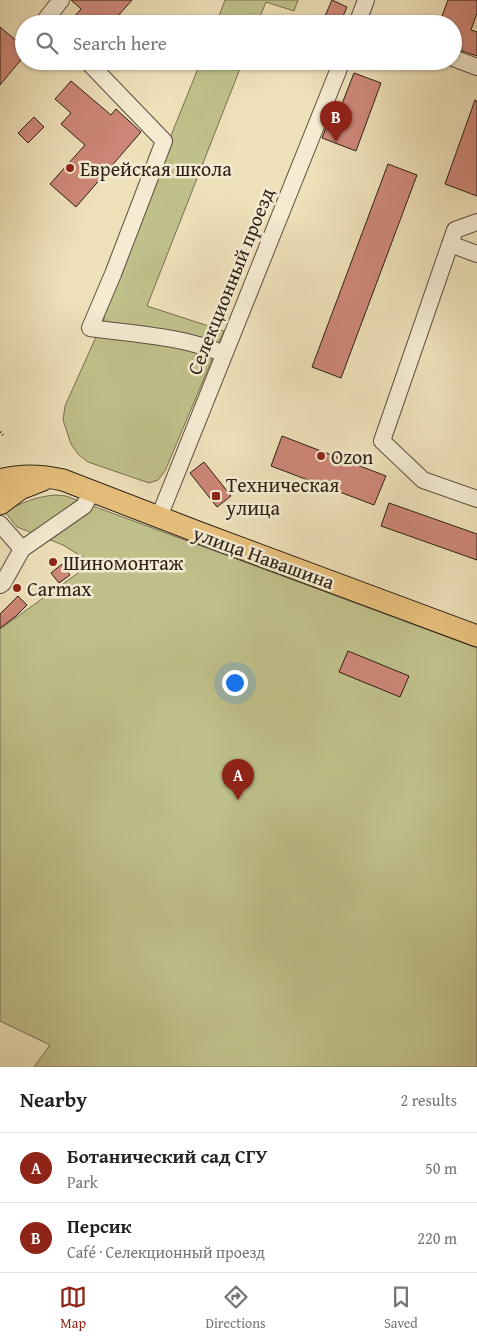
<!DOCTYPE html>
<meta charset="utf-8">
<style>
:root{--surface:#fff;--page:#f2f2f2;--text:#222;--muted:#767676;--line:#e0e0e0;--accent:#8f2418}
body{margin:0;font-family:"Gentium Book Plus",serif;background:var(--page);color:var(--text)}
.you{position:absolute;left:234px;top:682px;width:18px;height:18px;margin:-12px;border:4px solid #fff;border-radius:50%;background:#1a73e8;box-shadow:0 0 0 8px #1a73e833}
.badge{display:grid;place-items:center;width:32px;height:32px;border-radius:50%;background:var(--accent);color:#fff;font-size:16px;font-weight:700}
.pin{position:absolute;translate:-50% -41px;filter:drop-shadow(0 1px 2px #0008)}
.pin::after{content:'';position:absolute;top:26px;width:18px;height:15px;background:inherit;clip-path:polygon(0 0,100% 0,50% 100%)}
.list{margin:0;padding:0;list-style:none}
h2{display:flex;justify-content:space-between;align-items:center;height:65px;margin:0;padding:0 20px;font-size:21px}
h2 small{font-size:16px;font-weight:400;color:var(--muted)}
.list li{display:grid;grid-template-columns:32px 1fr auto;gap:15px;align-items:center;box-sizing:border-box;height:70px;padding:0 20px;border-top:1px solid var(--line)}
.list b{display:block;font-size:19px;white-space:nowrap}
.list p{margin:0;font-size:16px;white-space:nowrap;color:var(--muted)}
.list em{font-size:16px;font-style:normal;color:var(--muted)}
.icon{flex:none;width:28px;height:28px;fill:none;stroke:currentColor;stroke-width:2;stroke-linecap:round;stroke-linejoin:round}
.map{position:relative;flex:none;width:477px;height:1067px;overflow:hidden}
.search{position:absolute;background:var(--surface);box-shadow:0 1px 4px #0004;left:15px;right:15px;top:15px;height:55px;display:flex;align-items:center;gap:12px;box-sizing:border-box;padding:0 18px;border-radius:28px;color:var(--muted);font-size:19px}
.sheet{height:205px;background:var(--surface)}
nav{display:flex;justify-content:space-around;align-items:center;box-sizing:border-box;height:70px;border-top:1px solid var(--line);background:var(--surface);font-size:14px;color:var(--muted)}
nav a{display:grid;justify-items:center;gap:2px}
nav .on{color:var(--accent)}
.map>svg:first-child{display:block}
.green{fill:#c0c08a;stroke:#767050}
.building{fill:#cd8778;stroke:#2b1f15}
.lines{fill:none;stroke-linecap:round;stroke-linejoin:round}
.minor-casing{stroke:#5c4f3e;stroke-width:18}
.major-casing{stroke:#2b1f15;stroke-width:23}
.path{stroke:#2b1f15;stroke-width:3;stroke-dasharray:1 2.5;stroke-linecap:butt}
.minor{stroke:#f4ebd2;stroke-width:16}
.major{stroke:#e7c07c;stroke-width:21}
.poi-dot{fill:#8f2418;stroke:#f4ebd2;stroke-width:2}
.labels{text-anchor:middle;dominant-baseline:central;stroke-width:5;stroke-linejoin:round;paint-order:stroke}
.poi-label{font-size:20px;fill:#2b1f15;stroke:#f4ebd2;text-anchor:start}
.street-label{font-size:20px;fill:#2b1f15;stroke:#f4ebd2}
</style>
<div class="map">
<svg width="477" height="1067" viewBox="0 0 477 1067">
<rect width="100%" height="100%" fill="#eee0b9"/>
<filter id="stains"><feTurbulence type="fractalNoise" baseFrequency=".004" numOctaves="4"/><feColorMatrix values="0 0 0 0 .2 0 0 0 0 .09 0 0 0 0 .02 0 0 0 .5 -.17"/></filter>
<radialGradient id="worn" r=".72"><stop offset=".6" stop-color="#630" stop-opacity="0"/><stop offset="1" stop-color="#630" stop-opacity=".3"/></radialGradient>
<path class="green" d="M225,0H298L294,11L266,2L257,24H216Z
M201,61H243L147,306L224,331L165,471L158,480L149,483L88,462L78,454L71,444L63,420L65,406L104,319L106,297Z
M55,495L66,496L477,648V1067H34L50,1045L0,1021V629L92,563L63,545L17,527L5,512C23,502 35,497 55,495Z"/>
<path class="building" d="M71,0H132L111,24H68L81,9Z
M332,0L347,7L340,23L325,16Z
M448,0H477V13L471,30L477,32V56L453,48V24H439Z
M0,27L24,47V56L0,85Z
M354,73L381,83L356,151L322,138L334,107L340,109Z
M71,81L111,115L116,109L141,132L76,207L50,184L85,145L61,124L71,113L55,99Z
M475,100L477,101V196L445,184Z
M34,117L44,127L28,143L18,133Z
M388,164L417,175L341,378L312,367Z
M282,436L386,476L374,505L271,466Z
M204,462L231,496L217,507L190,473Z
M389,503L477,534V560L381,526Z
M62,564L70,575L59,583L51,573Z
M18,596L27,605L16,616L0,628V614Z
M348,651L409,676L400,697L339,672Z"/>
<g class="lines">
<defs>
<path id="minor" d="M51,24L46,19L61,0
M357,24L366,0
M453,58L477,67
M87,61L164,141L113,274L90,328C134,334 182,336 224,354
M477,222L455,230L382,441L423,480L477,499
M450,244L477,254
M159,517L342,61
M0,524L22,549L3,583L0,585
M22,549L84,506L92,491"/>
<path id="major" d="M0,480C21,474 42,475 63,480L203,534L477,636
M0,504L20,489L43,480"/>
</defs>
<use href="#minor" class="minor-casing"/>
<use href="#major" class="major-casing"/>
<path class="path" d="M0,432L3,435"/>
<use href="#minor" class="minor"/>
<use href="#major" class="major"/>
</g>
<g class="poi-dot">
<circle cx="70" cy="168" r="5"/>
<circle cx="321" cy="456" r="5"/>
<rect x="211" y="491" width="10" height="10" rx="2.5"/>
<circle cx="53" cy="562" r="5"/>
<circle cx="17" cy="588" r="5"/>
</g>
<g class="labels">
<g class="poi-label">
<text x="80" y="168">Еврейская школа</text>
<text x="331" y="456">Ozon</text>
<text x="226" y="484">Техническая<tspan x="226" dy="23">улица</tspan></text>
<text x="63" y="562">Шиномонтаж</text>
<text x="27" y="588">Carmax</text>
</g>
<g class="street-label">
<text transform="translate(230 281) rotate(-68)">Селекционный проезд</text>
<text transform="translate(264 557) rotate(20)">улица Навашина</text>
</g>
</g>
<rect width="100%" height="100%" filter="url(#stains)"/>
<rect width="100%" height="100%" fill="url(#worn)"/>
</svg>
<div class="you"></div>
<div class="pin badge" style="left:238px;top:800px">A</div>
<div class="pin badge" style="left:336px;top:142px">B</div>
<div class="search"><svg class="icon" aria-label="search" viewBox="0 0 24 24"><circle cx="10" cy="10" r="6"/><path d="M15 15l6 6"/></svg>Search here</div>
</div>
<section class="sheet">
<h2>Nearby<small>2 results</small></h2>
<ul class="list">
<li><span class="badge">A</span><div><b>Ботанический сад СГУ</b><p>Park</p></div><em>50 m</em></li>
<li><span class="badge">B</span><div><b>Персик</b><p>Café · Селекционный проезд</p></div><em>220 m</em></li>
</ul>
</section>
<nav>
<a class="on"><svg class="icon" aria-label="map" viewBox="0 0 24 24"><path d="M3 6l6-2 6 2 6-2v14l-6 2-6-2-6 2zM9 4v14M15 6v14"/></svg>Map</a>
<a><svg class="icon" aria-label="directions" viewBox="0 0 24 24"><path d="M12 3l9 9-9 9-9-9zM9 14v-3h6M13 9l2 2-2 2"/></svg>Directions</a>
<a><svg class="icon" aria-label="saved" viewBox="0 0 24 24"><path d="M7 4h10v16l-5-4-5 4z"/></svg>Saved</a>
</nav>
